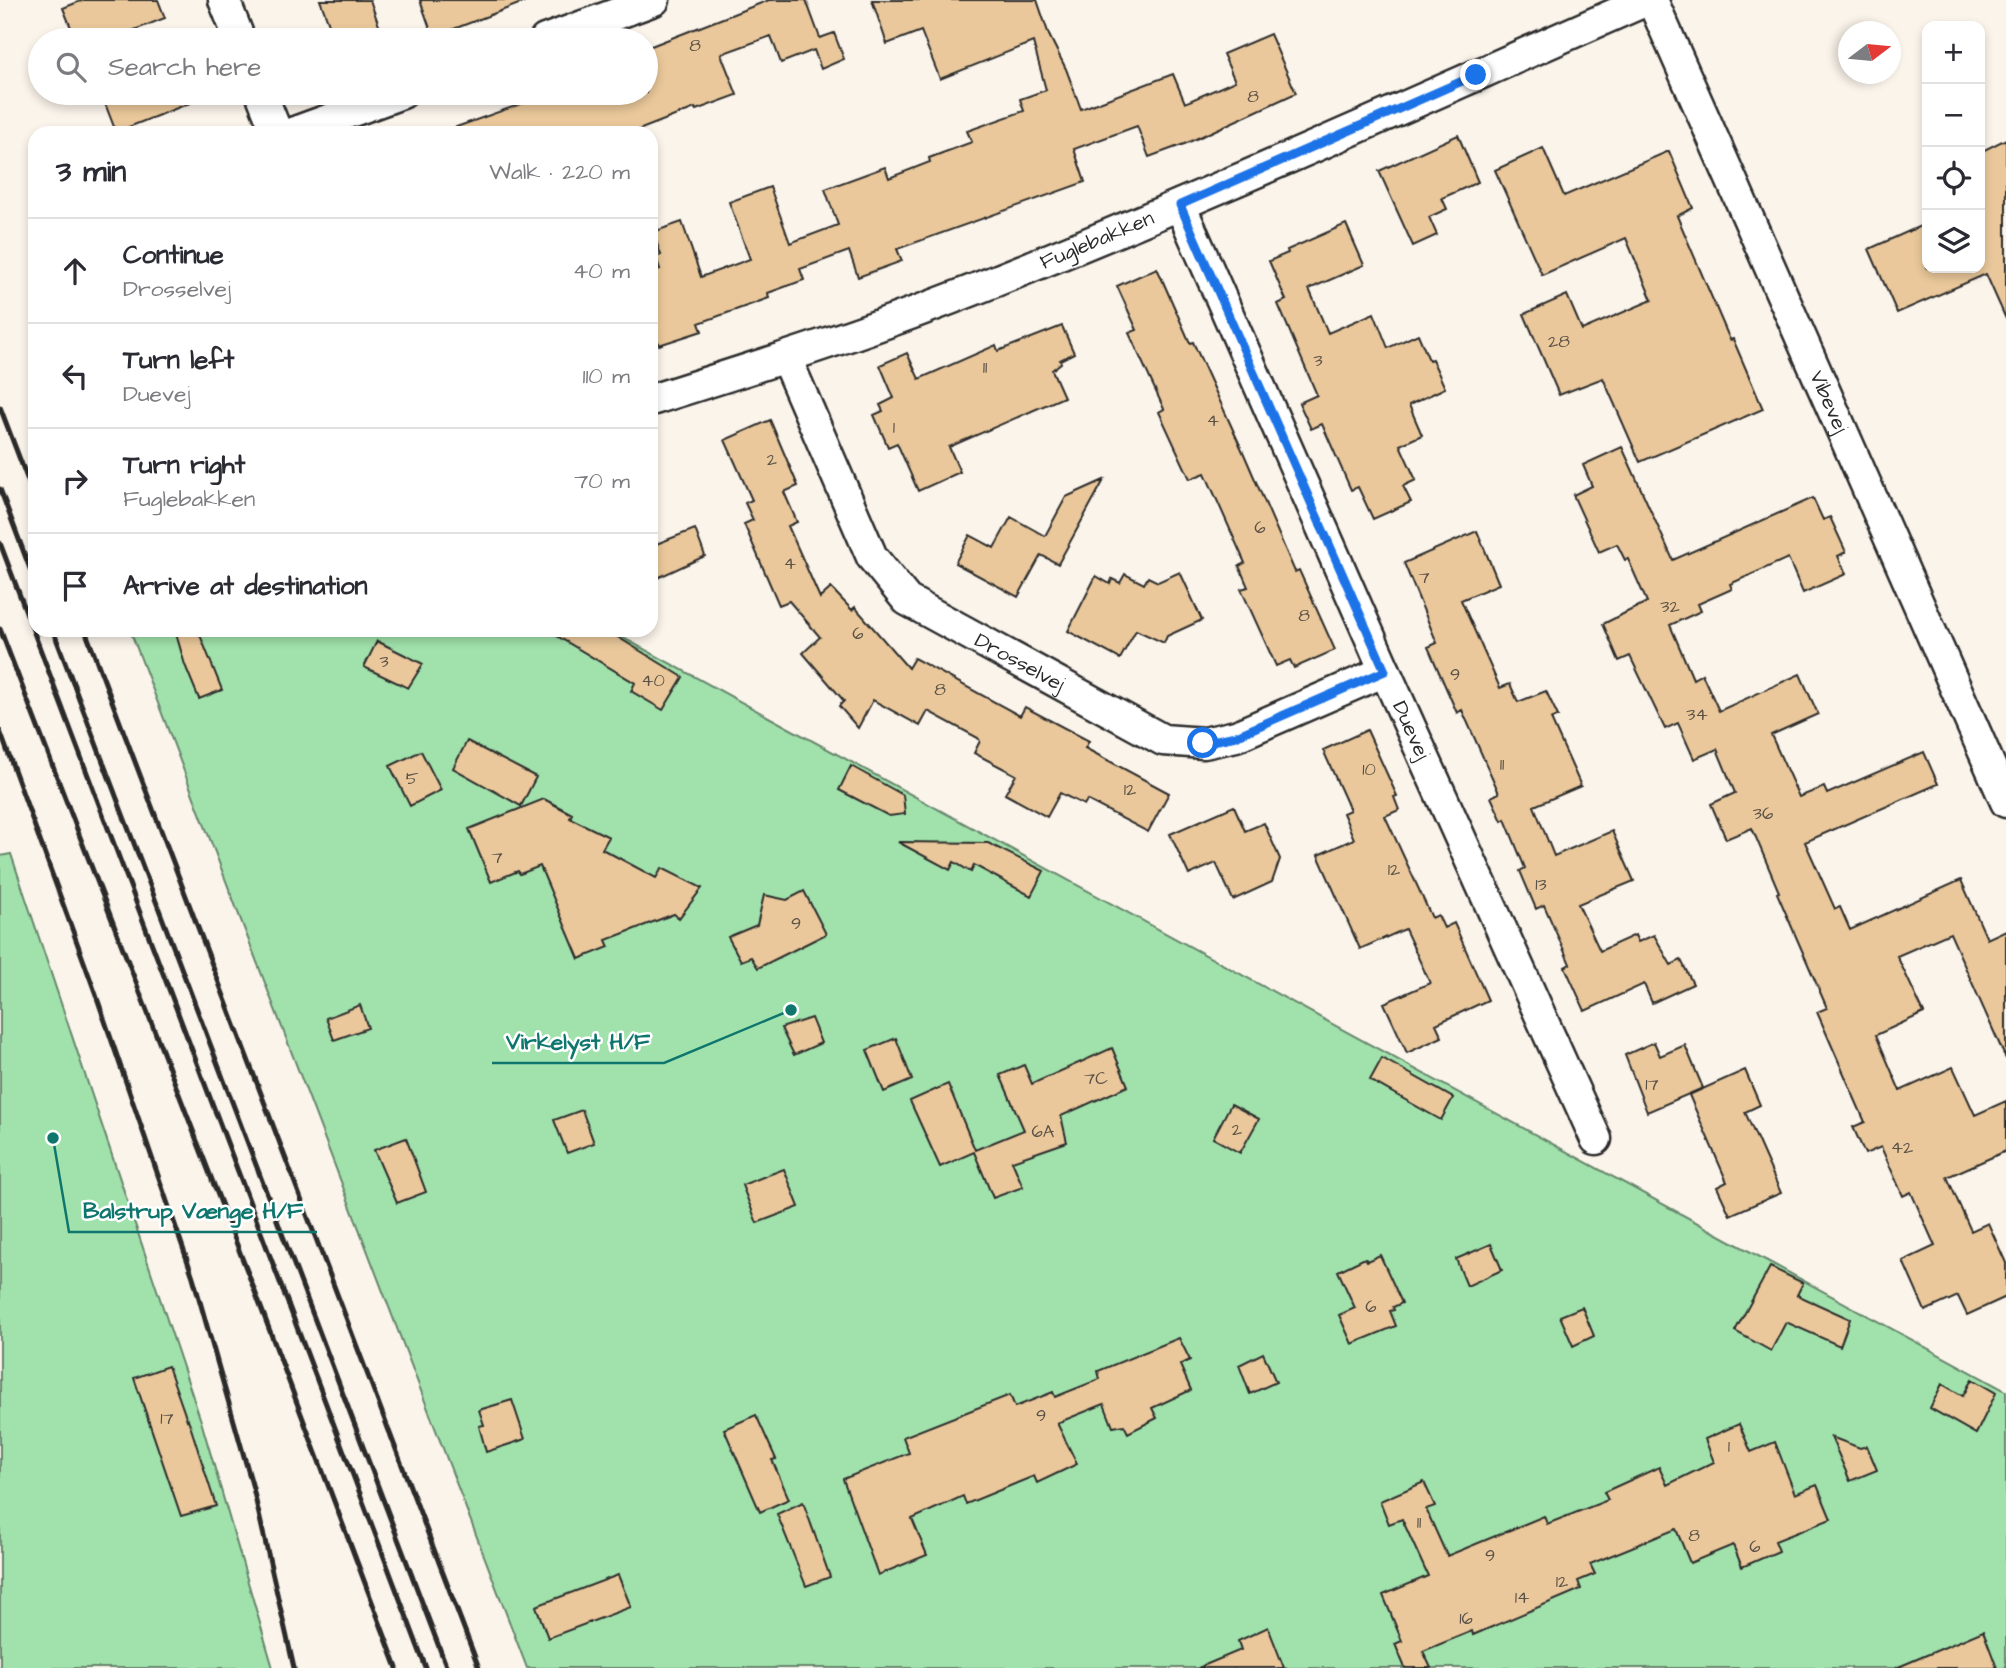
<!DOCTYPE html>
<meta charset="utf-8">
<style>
:root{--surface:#fff;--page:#f7f7f7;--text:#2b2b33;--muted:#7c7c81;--line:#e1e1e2}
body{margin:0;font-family:"Architects Daughter",sans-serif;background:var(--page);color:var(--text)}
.controls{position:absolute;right:21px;top:21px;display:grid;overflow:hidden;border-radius:14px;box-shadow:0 4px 10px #0003}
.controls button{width:63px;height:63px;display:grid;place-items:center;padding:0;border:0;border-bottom:2px solid var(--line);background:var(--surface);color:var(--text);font:35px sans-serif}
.compass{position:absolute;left:1838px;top:21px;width:63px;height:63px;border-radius:50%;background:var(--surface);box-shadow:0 4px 10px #0003;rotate:74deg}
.stop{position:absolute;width:21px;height:21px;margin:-16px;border:5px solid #1a73e8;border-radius:50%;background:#fff}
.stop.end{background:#1a73e8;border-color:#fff;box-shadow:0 2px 7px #0008}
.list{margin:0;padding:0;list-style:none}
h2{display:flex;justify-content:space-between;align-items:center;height:91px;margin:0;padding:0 28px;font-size:30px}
h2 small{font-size:23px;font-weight:400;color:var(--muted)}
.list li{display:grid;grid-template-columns:46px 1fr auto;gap:21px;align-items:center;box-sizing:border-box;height:105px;padding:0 28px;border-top:2px solid var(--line)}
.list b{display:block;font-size:26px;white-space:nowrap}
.list p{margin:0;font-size:23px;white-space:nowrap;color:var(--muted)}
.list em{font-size:23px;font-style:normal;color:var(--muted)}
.icon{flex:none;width:38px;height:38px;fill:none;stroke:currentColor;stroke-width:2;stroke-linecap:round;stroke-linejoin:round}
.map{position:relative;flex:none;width:2006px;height:1668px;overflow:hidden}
.search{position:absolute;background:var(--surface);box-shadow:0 4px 10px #0003;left:28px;top:28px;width:630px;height:77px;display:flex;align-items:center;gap:18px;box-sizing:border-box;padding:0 24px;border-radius:38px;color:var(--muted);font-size:26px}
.panel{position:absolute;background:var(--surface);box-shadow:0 4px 10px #0003;left:28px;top:126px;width:630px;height:511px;border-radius:21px}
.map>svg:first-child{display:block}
.green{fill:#a1e2ac;stroke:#66866c;stroke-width:2}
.building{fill:#eac89b;stroke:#2b2b2b;stroke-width:2}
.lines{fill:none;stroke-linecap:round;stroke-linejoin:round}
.street-casing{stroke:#2b2b2b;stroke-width:35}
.street{stroke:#fff;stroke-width:30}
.rail{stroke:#2b2b2b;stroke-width:5}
.route{stroke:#1a73e8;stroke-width:9}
.labels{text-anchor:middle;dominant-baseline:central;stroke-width:5;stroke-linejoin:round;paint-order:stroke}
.number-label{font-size:18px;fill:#5b5247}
.street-label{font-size:21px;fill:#2b2b2b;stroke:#fff}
.leader{fill:none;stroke:#0f766e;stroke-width:2.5}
.callout-dot{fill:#0f766e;stroke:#fff;stroke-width:2.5}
.callout-label{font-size:23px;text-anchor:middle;font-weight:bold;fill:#0f766e;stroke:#fff;stroke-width:5;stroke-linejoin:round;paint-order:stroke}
</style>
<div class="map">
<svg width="2006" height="1668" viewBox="0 0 2006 1668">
<rect width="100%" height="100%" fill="#fbf4eb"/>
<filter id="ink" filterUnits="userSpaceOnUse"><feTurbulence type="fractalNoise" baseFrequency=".0143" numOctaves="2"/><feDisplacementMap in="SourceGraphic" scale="14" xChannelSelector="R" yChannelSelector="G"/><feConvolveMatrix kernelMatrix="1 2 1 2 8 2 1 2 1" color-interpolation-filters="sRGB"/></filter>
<g filter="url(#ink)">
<path class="green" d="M130,630H609L2006,1391V1668H527Z
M11,854L201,1421L273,1668H0V856Z"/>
<path class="building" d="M83,0H158L165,18L109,40H76L63,8Z
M320,0H370L384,40H335Z
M420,0H524V2L433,37Z
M769,0H806L820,38L834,33L844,59L821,69L814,50L781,63L771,36L721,54L737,95L696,110L695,108L631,133H448V130L535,99L533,93H646V48Z
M872,0H1037L1049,35L1066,69L1081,109L1173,74L1185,103L1235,81L1223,54L1270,34L1296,93L1187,143L1149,157L1137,126L1074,149L1085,182L897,249L902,261L858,277L849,251L800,269L804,280L768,293L769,298L699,323L702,331L659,345L651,321V272L660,269L656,257L661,255L653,232L682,222L701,277L750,259L729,202L770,187L790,243L838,225L825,189L885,167L889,178L930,162L929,158L972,142L967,131L1024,111L1020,99L1046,90L1033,42L940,79L921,31L887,44Z
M101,93H213V94L116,132Z
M1458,135L1478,182L1442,198L1447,209L1429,217L1437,235L1413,246L1379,171Z
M2006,139V319L1986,274L1897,313L1869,249L1927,223V268H1980V152Z
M1543,148L1564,196L1669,151L1693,208L1677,216L1730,340L1733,339L1763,409L1640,462L1603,378L1559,395L1524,314L1567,295L1582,330L1652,300L1626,238L1542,275L1495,170Z
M1346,224L1364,265L1309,289L1328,333L1374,313L1388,348L1418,334L1429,360L1432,359L1445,388L1409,405L1422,435L1400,445L1416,480L1403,486L1411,502L1373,519L1358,487L1351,490L1322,424L1311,429L1299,403L1317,395L1278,304L1286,300L1269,261L1288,253L1287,250Z
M1157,268L1190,343L1193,342L1244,454L1295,572L1299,570L1335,650L1294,668L1290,660L1276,666L1241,589L1248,587L1239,566L1245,563L1205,473L1190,479L1159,412L1164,409L1129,333L1137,330L1117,286Z
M1062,326L1074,353L1060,360L1061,363L1052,370L1064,397L949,447L960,472L918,491L897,443L888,447L874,415L883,411L880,405L894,398L880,365L907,353L919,379L996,345L998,351Z
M770,420L798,486L784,492L797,522L788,526L820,598L831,588L852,610L855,607L908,668L914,658L1020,716L1025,707L1089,741L1085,748L1169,793L1148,832L1087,800L1084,805L1060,793L1047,817L1005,794L1016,775L974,753L980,741L978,738L928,711L920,726L873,700L858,728L839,706L844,701L803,653L820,637L789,601L779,605L744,524L753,520L745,503L752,500L725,440Z
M1622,447L1673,560L1813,498L1823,520L1830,517L1846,552L1838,556L1846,574L1803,593L1788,558L1730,584L1732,589L1698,604L1701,611L1670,625L1693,679L1702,674L1719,711L1800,674L1818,714L1771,735L1799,797L1824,787L1827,794L1924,752L1938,784L1805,842L1835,909L1840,907L1850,930L1961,880L1987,939L2006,930V1059L1950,933L1897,956L1924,1013L1876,1035L1900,1091L1953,1067L1975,1115L2006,1101V1151L1947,1177L1971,1231L1988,1223L2006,1263V1297L1967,1315L1958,1296L1925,1311L1903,1261L1935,1246L1911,1192L1903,1196L1881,1147L1865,1154L1853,1127L1865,1122L1817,1012L1827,1008L1777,893L1779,892L1752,828L1726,839L1711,804L1735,793L1717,749L1694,759L1678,723L1665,729L1630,656L1619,661L1603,624L1647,602L1628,559L1625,560L1617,544L1599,552L1573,495L1592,486L1583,465Z
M1104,480L1058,564L1041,555L1018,597L955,563L970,535L994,548L1011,517L1045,536L1066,497Z
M695,529L705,556L651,581V546Z
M1477,531L1499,584L1461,600L1500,688L1510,684L1518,702L1546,691L1558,716L1551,719L1581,786L1534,806L1554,856L1612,831L1634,881L1578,904L1600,951L1635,935L1638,942L1654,935L1671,965L1681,960L1693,984L1652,1003L1644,984L1585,1011L1565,967L1570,964L1544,905L1536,909L1520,871L1525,868L1505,819L1502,821L1491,797L1499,793L1462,710L1457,713L1428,647L1437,643L1404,563Z
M1180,572L1202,620L1167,636L1164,643L1136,630L1120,659L1068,631L1096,576L1110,584L1112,579L1120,583L1125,574L1144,584L1148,577L1158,582Z
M175,630H198L222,690L199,699L185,665Z
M547,630H606L683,677L663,710L631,691L635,683Z
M377,641L423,664L408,688L364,667Z
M1367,730L1397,796L1394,797L1399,810L1385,816L1432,918L1438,915L1444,928L1454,923L1488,1000L1436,1024L1442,1037L1407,1053L1384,1003L1430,983L1405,929L1360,949L1318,855L1354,839L1343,813L1350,810L1323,750Z
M467,741L536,777L521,806L453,768Z
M421,751L441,790L410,806L390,766Z
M851,766L903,795L905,814L889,816L839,790Z
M544,799L572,814L570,818L609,837L602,849L656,878L662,868L702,888L679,918L674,914L606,940L609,947L579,959L540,866L520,874L518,871L491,882L469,829Z
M1234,806L1245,831L1264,823L1280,859L1272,882L1233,900L1216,863L1189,875L1170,834Z
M898,842L988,843L1044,871L1031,896L974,865L971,872L954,862L950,870Z
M804,891L826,934L758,968L751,957L741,961L728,937L757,925L764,895L787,900Z
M360,1005L368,1028L334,1040L326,1018Z
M811,1018L821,1043L794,1055L781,1028Z
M896,1038L912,1080L884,1092L867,1050Z
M1654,1042L1660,1056L1685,1045L1703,1088L1647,1112L1625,1055Z
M1112,1048L1128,1086L1061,1116L1067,1142L1012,1161L1023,1187L993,1198L974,1152L940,1167L910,1101L948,1084L975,1150L1024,1130L1000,1075L1024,1065L1032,1084Z
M1382,1058L1453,1098L1441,1120L1370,1080Z
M1745,1070L1760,1105L1745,1112L1781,1193L1730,1215L1717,1187L1727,1182L1689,1095Z
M1231,1104L1259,1119L1240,1153L1213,1138Z
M582,1110L594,1143L567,1153L554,1120Z
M406,1138L426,1192L397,1203L374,1150Z
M784,1169L799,1207L757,1223L742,1185Z
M1491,1244L1502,1270L1467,1286L1456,1259Z
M1380,1255L1402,1303L1393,1307L1394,1310L1390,1311L1396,1326L1352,1344L1339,1315L1355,1308L1338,1271L1365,1258L1367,1261Z
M1770,1267L1803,1283L1797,1295L1850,1319L1840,1346L1786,1322L1771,1351L1735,1331Z
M1582,1307L1594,1336L1573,1346L1560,1316Z
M1179,1338L1190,1360L1180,1365L1191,1390L1152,1408L1157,1418L1128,1433L1124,1425L1113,1427L1104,1404L1057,1423L1077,1464L1037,1483L1034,1476L966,1504L963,1496L912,1519L927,1555L878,1575L843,1479L909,1453L903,1437L1010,1395L1015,1407L1053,1392L1055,1397L1100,1379L1098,1371Z
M1263,1353L1276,1382L1250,1394L1239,1365Z
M168,1366L187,1420L188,1419L216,1506L181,1516L134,1378Z
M1972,1379L1996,1393L1976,1434L1930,1408L1942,1384L1963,1396Z
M512,1400L525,1439L486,1452L479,1426L484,1425L479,1410Z
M756,1415L776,1459L772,1460L789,1499L760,1512L724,1429Z
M1739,1424L1751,1452L1775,1442L1795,1494L1817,1485L1831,1519L1775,1541L1779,1551L1742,1567L1733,1545L1690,1563L1676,1529L1590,1564L1595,1574L1578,1581L1581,1589L1473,1635L1472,1631L1423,1651L1431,1668H1405L1395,1644L1402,1641L1383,1595L1428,1576L1402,1519L1389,1524L1380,1501L1424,1482L1435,1506L1426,1509L1447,1556L1544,1516L1547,1524L1608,1500L1604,1492L1659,1467L1667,1485L1714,1462L1705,1439Z
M1831,1437L1860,1448L1867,1446L1877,1470L1850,1481Z
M803,1502L830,1577L806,1586L777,1514Z
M618,1575L631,1607L548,1638L536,1606Z
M1268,1627L1284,1668H1198L1241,1650L1238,1641Z
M1983,1631L1997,1668H1896Z"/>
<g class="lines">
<defs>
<g id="street">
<path d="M224,0L240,40"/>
<path id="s1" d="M1652,0L2006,802"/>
<path d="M545,40L654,0"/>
<path d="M261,93L277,133"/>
<path d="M292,133L402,93"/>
<path id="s2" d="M1180,205L1385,671L1596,1139"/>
<path id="s3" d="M786,358L872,557L907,600L1163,740L1204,743L1236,736L1385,671"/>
<path id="s4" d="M651,400C759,366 867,332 973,290C1200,200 1423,98 1647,0"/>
</g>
</defs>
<use href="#street" class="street-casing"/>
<use href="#street" class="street"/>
<path class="rail" d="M0,407L35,499
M0,489L35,582
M0,543L426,1668
M0,629L254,1289L397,1668
M53,630L447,1668
M85,630L479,1668
M0,731L95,992L193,1277L253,1488L294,1668"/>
</g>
</g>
<g class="lines" filter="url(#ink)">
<path class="route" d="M1203,743L1236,736L1385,671L1180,205L1476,75"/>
</g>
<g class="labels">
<g class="number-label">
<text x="695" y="45">8</text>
<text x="1253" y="96">8</text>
<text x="1559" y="341">28</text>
<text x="1318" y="360">3</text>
<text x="985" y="367">11</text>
<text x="1213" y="420">4</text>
<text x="894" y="427">1</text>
<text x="772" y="459">2</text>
<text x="1260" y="527">6</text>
<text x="790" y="563">4</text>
<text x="1424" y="577">7</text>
<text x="1670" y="606">32</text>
<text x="1304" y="615">8</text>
<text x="858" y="633">6</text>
<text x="384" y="661">3</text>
<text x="1455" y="674">9</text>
<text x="653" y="680">40</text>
<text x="940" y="689">8</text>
<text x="1697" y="714">34</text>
<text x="1502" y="764">11</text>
<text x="1369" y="769">10</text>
<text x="412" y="778">5</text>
<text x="1130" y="789">12</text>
<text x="1763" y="813">36</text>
<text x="497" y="857">7</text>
<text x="1394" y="869">12</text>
<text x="1541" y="884">13</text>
<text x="796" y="923">9</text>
<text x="1096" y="1078">7C</text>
<text x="1652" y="1084">17</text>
<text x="1237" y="1129">2</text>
<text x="1043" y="1131">6A</text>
<text x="1902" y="1147">42</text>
<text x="1371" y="1306">6</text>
<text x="1041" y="1415">9</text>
<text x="167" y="1418">17</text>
<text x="1729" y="1446">1</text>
<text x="1419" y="1522">11</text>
<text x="1694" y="1535">8</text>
<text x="1755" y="1546">6</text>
<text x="1490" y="1555">9</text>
<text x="1562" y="1581">12</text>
<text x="1522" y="1597">14</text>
<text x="1466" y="1618">16</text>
</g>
<g class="street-label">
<text stroke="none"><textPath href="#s4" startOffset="474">Fuglebakken</textPath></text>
<text stroke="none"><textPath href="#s1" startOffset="439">Vibevej</textPath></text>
<text stroke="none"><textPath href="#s3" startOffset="401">Drosselvej</textPath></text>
<text stroke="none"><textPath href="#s2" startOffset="574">Duevej</textPath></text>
</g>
</g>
<path class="leader" d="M791 1010L664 1063H492M53 1138L69 1232H317"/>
<g class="callout-dot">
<circle cx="791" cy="1010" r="7"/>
<circle cx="53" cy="1138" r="7"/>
</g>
<g class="callout-label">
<text x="578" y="1049">Virkelyst H/F</text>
<text x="193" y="1218">Balstrup Vænge H/F</text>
</g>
</svg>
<div class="controls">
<button>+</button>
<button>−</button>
<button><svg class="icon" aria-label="locate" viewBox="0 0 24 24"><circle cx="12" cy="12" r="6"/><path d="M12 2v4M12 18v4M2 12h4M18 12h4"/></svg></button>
<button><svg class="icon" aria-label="layers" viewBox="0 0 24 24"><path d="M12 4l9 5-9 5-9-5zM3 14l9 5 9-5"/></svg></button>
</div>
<svg class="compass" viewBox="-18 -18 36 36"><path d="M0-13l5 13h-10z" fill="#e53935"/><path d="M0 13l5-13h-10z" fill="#7c7c81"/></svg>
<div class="stop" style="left:1203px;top:743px"></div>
<div class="stop end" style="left:1476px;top:75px"></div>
<div class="search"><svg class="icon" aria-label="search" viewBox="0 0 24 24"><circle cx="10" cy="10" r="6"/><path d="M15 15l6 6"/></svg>Search here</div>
<section class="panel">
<h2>3 min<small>Walk · 220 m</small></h2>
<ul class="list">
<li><svg class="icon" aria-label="ahead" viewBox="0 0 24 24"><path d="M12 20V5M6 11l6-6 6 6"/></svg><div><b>Continue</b><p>Drosselvej</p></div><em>40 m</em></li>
<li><svg class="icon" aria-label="left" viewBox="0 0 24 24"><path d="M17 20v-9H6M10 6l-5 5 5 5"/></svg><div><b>Turn left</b><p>Duevej</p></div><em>110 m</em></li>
<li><svg class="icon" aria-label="right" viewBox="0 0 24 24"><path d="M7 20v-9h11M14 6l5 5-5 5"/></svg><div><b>Turn right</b><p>Fuglebakken</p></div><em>70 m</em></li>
<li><svg class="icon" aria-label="arrive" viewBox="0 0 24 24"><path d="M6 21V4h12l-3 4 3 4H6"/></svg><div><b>Arrive at destination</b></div></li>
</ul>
</section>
</div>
